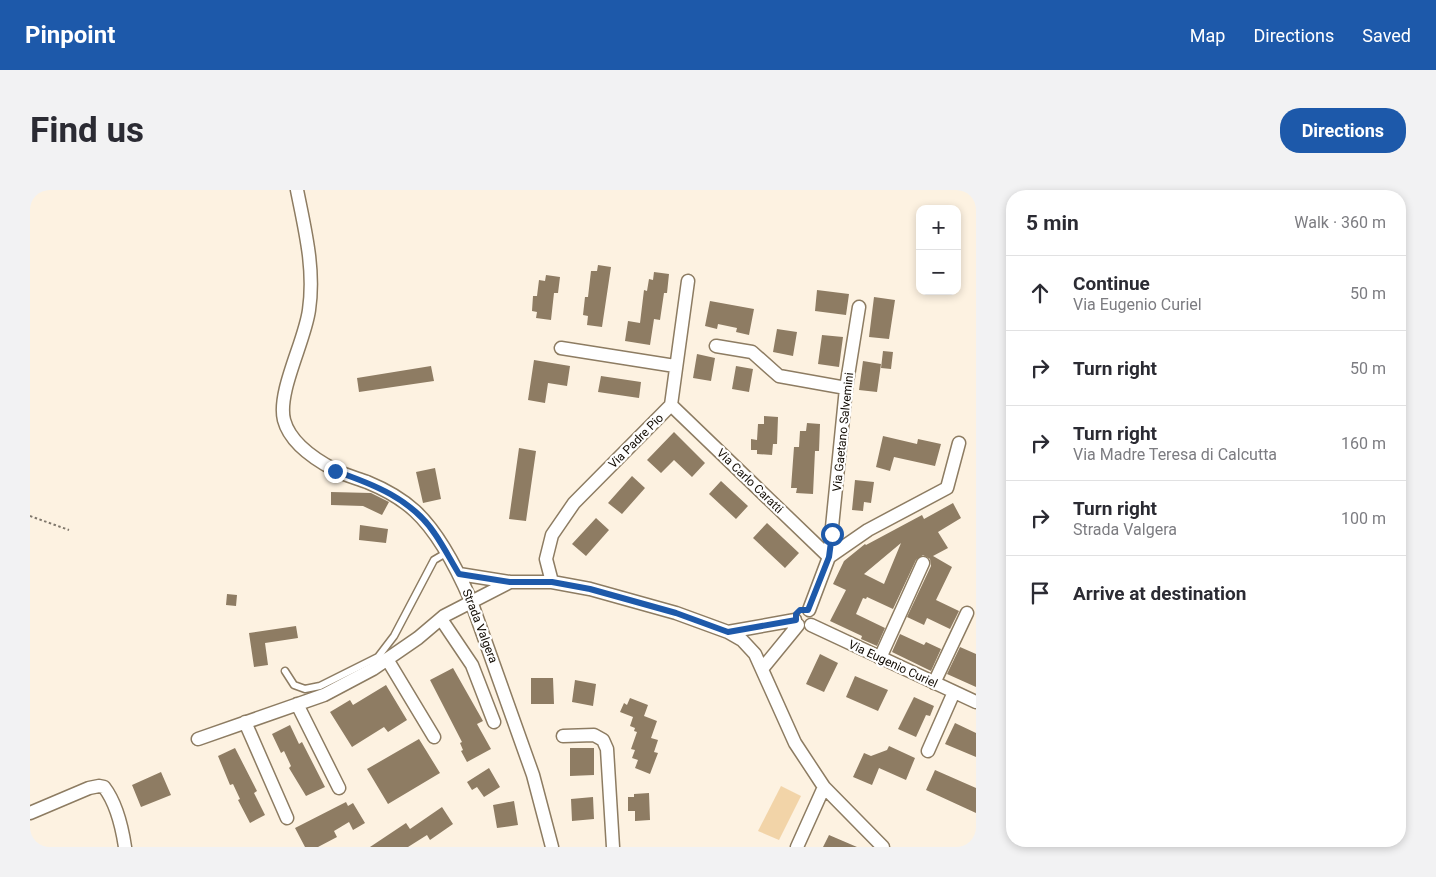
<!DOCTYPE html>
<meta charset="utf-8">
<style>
:root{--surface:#fff;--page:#f2f2f3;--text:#2b2b33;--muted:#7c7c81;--line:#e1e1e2;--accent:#1d59aa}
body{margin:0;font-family:Roboto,sans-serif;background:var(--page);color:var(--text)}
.controls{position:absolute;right:15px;top:15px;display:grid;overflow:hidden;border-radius:10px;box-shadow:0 2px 8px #0003}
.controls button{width:45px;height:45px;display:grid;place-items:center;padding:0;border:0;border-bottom:1px solid var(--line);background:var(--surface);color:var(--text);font:25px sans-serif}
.stop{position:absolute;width:15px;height:15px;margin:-11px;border:4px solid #1d59aa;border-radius:50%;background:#fff}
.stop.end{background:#1d59aa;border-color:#fff;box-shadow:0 1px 5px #0008}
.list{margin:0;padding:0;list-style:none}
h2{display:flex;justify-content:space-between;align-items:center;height:65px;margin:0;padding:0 20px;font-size:21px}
h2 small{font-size:16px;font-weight:400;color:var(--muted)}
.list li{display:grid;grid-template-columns:32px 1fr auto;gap:15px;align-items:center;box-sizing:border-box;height:75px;padding:0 20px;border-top:1px solid var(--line)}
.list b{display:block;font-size:19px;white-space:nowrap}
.list p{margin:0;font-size:16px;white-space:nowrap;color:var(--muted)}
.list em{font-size:16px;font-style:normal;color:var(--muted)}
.icon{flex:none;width:28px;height:28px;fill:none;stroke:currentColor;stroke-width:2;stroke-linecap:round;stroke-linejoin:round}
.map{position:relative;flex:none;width:946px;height:657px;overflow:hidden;border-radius:20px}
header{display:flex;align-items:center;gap:30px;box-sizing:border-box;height:70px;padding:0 25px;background:var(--accent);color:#fff}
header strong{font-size:24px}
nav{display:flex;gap:28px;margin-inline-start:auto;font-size:18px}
.intro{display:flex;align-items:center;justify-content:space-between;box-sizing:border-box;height:120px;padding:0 30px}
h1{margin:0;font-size:35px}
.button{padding:12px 22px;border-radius:20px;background:var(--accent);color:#fff;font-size:18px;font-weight:700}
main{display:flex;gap:30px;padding:0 30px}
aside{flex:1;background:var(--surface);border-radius:20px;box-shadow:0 2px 8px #0003}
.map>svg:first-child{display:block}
.green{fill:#f2d4a8}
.building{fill:#8e7c63;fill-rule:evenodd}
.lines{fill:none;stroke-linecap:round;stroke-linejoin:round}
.service-casing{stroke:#8d7c62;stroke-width:9}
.minor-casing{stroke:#8d7c62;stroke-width:15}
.path{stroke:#80786c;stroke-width:2;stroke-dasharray:2.5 2.5;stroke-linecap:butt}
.service{stroke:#fff;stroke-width:6}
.minor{stroke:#fff;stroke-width:12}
.route{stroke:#1d59aa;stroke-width:6}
.labels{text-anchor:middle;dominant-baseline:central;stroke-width:4.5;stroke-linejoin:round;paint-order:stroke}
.street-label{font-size:12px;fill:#110b03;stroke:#fff}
</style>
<header>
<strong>Pinpoint</strong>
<nav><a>Map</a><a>Directions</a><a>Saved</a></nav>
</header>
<div class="intro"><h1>Find us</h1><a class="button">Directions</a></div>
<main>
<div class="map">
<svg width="946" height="657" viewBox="0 0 946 657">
<rect width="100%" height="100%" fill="#fdf2e1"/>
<path class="green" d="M751,596L771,606L749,650L728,641Z"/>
<path class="building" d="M568,75L581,77L572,137L557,135L558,126L553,125L555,107H558L561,81H567Z
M624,82L639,84L637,103H634L630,130L624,129L620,155L595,151L598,131L610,133L614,100L617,101L619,89L623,90Z
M516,85L530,87L528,103H524L521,130L506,128L507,122L502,121L503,106H507L509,90L515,91Z
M787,100L819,104L816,125L785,121Z
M844,107L865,110L859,149L839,147Z
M680,111L724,119L719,145L706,142L707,138L688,134L687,139L675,136Z
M747,139L767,142L763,166L743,162Z
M792,145L813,147L809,177L788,174Z
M853,161L863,162L861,179L851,178Z
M667,164L685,168L681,191L663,188Z
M504,170L540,176L537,196L518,193L515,213L498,210Z
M833,171L851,174L847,202L829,200Z
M401,176L404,191L329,202L327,188Z
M706,176L723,179L719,202L702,199Z
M571,186L611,192L609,208L568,202Z
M734,226L748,227L747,254H743L742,265L727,264V260H721V249L727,250L728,234H734Z
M777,233L790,234L789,261H785L783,304L766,303L767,298H761L764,257H769L770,241H776Z
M644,242L675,273L662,287L644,270L631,283L617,270Z
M853,246L887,254L888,249L911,254L905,276L864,267L860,281L846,277Z
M489,258L506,261L496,331L479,329Z
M405,278L411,309L393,313L386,282Z
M602,286L615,298L592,324L578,313Z
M825,290L844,292L841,313L834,312L833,321L822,320Z
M691,291L718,316L706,329L679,304Z
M301,302L341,303L359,312L352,325L333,316L301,315Z
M923,313L931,328L908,342L918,358L903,366L922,377L906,410L929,421L920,439L897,428L894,435L877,427L901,376L900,369L893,365L886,370L863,419L837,407L836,409L833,408L826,424L855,438L847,456L831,449L832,446L800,431L816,400L803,394L814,371L835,354L836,355L892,325L894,329ZM871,353L854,394L834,384Z
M566,328L579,340L556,366L542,354Z
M737,333L769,363L755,378L723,348Z
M330,335L358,339L356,353L329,350Z
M197,404L207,405L206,416L196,415Z
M266,436L268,448L235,453L238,475L224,477L219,443Z
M870,444L894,455L896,452L911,459L901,481L862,462Z
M930,457L946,464V497L917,484Z
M790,464L808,473L794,502L776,494Z
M423,478L453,531L447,534L461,559L437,572L431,561L433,560L430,553L432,552L400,490Z
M825,486L858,500L848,521L816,507Z
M501,488H523L524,514H501Z
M545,490L566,494L563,516L542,512Z
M356,495L377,530L358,542L354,537L322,557L300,522L320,510L323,515Z
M884,507L904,516L900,526L896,525L886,547L868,539Z
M600,508L618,515L614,526L627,531L621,548L628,550L624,562L628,563L620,584L605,578L608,570L602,568L605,560L601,559L607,542L604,541L605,538L600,536L603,527L590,522L594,513L597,515Z
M925,533L946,543V567L915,554Z
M260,535L269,554L272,552L295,597L276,606L259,578L261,576L254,561L251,563L242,544Z
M389,549L410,583L358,614L337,579Z
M859,556L885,568L876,590L849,578L842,595L823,587L834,563L841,566L857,560Z
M205,558L227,601L224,603L235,625L220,633L208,610L210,609L203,594L200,595L188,566Z
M540,558H564V585L540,586Z
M459,578L470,597L454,607L447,597L442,600L437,592Z
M905,580L946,598V623L896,600Z
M131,582L141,605L111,617L102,595Z
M619,603L620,630L605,631V621H598V607H604V604Z
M563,607L564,629L542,631L541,609Z
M484,611L488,635L467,638L463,615Z
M316,612L318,616L323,613L335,633L323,640L319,632L304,641L307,647L288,657H275L265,638Z
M412,617L423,634L400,650L397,645L378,657H340L376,633L380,639Z
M799,645L827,657H793Z"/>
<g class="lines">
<defs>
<path id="service" d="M255,481L264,495L275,499L290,496L348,467L364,446L404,370L416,363"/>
<path id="minor" d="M267,0C275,40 285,79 279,120C275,151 247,202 254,230C260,253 286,270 305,280C315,285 326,288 337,292C354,299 372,309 385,321C410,344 428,381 441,411L503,585L522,657
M686,156L722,162L749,186L816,198
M531,158L645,176
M641,215L799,367
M799,367L816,198L829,117
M480,392H522L560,399L646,423L698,442L712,450L725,464L765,553L794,597L853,657
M522,392L516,369L522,345L544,313L641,215L658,91
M779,420L799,367L838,340L917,298L929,253
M411,429L442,475L464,532
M781,435L946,512
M698,442L765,430
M850,468L893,373
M357,469L404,547
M732,479L768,435
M904,493L937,423
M267,514L309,598
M215,532L257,628
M533,546L564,545L573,550L577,559L583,657
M168,549L294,505L343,479L388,448L414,426L480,392L429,384
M898,561L924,502
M0,623L59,598L69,596L74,597C87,614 92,637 95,657
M767,657L794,597"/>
</defs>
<use href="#service" class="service-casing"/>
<use href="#minor" class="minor-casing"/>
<path class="path" d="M0,326L39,340"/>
<use href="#service" class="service"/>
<use href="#minor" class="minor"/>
</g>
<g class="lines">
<path class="route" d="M305,281C343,294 382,309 405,344C414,357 421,371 429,384L480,392H522L560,399L646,423L698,442L766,430V424L770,420H778L799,367L802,344"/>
</g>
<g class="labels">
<g class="street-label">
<text transform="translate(813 242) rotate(-84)">Via Gaetano Salvemini</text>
<text transform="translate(606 251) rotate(-45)">Via Padre Pio</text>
<text transform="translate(720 291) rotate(44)">Via Carlo Caratti</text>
<text transform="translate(450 436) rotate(69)">Strada Valgera</text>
<text transform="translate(863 474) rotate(25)">Via Eugenio Curiel</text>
</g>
</g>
</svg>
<div class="controls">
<button>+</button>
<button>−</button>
</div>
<div class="stop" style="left:802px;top:344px"></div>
<div class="stop end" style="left:305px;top:281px"></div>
</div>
<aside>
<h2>5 min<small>Walk · 360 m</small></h2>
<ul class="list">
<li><svg class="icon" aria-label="ahead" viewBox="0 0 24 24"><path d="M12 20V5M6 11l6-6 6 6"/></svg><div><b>Continue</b><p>Via Eugenio Curiel</p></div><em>50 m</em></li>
<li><svg class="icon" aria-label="right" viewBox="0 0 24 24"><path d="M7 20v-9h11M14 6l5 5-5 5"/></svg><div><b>Turn right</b></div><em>50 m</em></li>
<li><svg class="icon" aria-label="right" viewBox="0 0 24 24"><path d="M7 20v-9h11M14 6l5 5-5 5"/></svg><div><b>Turn right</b><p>Via Madre Teresa di Calcutta</p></div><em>160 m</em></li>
<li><svg class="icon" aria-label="right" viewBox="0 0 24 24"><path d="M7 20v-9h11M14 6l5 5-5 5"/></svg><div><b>Turn right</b><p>Strada Valgera</p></div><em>100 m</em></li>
<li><svg class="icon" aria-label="arrive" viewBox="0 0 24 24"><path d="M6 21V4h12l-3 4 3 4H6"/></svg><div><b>Arrive at destination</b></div></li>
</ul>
</aside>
</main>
